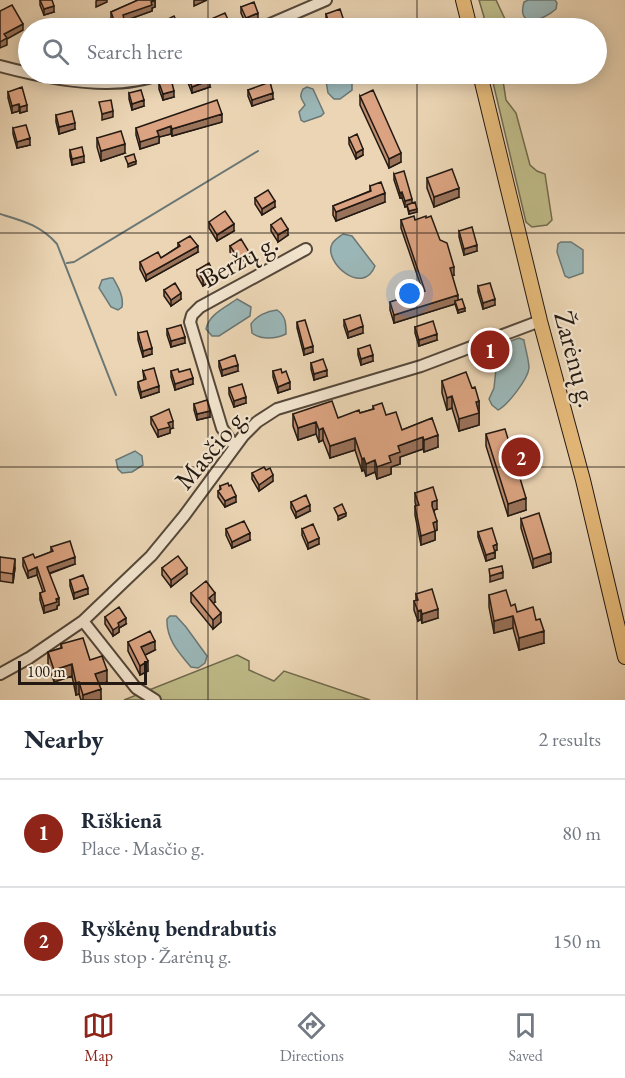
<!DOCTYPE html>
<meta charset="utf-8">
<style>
:root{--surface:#fff;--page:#f6f6f7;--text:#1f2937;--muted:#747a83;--line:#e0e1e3;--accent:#8f2418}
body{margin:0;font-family:"EB Garamond",serif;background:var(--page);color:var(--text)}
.scale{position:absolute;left:18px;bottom:15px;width:129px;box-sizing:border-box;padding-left:6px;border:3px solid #231912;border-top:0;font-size:16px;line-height:21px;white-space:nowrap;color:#231912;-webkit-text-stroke:4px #f2e4ce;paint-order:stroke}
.you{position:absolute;left:410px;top:294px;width:21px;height:21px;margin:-15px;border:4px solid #fff;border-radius:50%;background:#1a73e8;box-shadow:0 0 0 9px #1a73e833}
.badge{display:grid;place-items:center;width:39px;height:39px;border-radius:50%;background:var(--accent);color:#fff;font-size:20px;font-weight:700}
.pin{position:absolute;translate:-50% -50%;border:3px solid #fff;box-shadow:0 2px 6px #0006}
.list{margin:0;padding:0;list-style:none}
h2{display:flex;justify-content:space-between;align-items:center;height:78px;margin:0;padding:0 24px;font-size:26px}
h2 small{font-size:20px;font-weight:400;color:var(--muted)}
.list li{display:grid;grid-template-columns:39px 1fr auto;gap:18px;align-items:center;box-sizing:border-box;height:108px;padding:0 24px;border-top:2px solid var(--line)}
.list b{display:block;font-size:22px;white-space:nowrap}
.list p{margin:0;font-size:20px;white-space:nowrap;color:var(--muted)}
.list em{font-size:20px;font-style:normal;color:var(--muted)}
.icon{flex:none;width:33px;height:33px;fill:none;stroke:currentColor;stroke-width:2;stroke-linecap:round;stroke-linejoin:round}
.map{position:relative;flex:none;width:625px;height:700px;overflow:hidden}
.search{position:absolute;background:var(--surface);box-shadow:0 3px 15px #0003;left:18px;right:18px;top:18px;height:66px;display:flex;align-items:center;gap:15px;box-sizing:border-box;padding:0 21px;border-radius:33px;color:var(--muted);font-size:22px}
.sheet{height:294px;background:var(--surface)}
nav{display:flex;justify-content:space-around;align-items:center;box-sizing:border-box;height:84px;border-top:2px solid var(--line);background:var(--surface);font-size:16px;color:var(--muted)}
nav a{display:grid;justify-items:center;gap:3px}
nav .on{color:var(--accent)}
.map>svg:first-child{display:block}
.green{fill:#bebb88;stroke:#706a4d;stroke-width:1.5}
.water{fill:#9bb6b6;stroke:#6b7774;stroke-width:1.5}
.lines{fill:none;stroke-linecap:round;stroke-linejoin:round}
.stream{stroke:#6b7774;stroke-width:2}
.minor-casing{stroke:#55483a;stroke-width:14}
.major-casing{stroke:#231912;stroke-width:16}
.minor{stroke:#f2e4ce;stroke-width:10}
.major{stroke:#e6ba7a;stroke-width:14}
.wall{fill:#bc8c6f;stroke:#231912;stroke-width:1.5}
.shaded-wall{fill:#99725a;stroke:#231912;stroke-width:1.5}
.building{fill:#dba381;stroke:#231912;stroke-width:1.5}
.grid{fill:none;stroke:#231912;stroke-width:1.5;stroke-opacity:0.55}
.labels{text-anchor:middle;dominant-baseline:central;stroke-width:4.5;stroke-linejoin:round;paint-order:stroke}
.street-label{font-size:27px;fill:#231912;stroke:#f2e4ce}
</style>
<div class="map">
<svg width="625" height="700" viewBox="0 0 625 700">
<rect width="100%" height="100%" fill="#ebd5b4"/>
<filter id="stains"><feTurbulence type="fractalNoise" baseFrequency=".00333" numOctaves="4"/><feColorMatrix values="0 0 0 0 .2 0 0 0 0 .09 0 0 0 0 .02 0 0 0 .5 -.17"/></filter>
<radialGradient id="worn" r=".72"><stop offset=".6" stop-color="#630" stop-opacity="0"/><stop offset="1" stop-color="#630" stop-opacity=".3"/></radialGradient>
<path class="green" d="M479,0H496L505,19L517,28H484V17Z
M491,74H502L506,100L516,113L530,165L537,171L545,174L552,220L547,225L532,227L526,222Z
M237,655L249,661V670L274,681L284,671L370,700H124Z"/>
<path class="water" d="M528,0H555L557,3L556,9C544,20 516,30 524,2Z
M331,75L345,76L352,84V90L340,99H334L328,93L326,81Z
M307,87L313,89L324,113L321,116L304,122L301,120L299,112L305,105C301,98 299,97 303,89Z
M343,234L352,236L375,266C363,297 323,262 332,244C334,240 339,237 343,234Z
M561,242H571L583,250V273L569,278L565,276L557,252L558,244Z
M110,278H113C118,287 124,296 122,307L118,310L111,307L99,288L102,280Z
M237,299L251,307L250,316L219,336H212L206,329C209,314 226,307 237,299Z
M277,310C286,316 286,324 286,334C276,339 261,340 252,333L251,324C256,316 267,311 277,310Z
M519,338L524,340C525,348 529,360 529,368C528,379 507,406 498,410L492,405L489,399L494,388L498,350L508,342Z
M135,451L142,456L143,465L132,472L122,473L118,469L116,460Z
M170,616H176L186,627L207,656L205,663L198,668L191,667C179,653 166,639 167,619Z"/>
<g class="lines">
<path class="stream" d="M0,214C23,221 40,225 57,244L116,395
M67,263L74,262L258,151"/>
<defs>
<path id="minor" d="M261,28L326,0
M0,66C45,78 115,93 159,74
M235,447L222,428L190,322L192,315L200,307L306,249
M83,621L136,688L155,700
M0,674L29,658L83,621L151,556L184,516L243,436L257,422L277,409L421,366L540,321"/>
<path id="major" d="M463,0L470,28
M480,74L540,321L583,480L625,657"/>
</defs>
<use href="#minor" class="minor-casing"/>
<use href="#major" class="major-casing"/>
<use href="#minor" class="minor"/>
<use href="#major" class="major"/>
</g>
<path class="wall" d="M40,0L54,12L44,15L40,5Z
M136,0H155V7L152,8V11L124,21V25L115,28L111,18V12L136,1Z
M241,7L258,19L246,24L241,13Z
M326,14L344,27L340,28H329L326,20Z
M211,19L230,28H213L211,25Z
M166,20L180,28H167L166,26Z
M187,74L210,87L192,93L187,80Z
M159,83L174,97L163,100L159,89Z
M248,90L273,99L252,106L248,96Z
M8,92L27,111L20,113L19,111L12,113L8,98Z
M129,93L144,106L132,110L129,99Z
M360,96L401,162L389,168L360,105Z
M56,115L75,129L59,134L56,122Z
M222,122L172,136L171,134L159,137V143L140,149L136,135V128Z
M13,128L30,145L17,148L13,134Z
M97,138L125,153L101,161L97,147Z
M349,138L363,155L356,159L349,144Z
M70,150L84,162L72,165L70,156Z
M394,174L412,203L417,212L409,214L407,206L405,207L402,198H400L394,180Z
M427,178L459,197L434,207L427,188Z
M370,186L385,202L336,221L333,215V206L370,191Z
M255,198L275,207L262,215L255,204Z
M401,220H415L454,275H452L458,300L465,311L458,313L455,304L394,323L390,310V302L423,292L401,228Z
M209,222L234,231L217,241L209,228Z
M271,225L288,235L278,242L271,231Z
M459,231L477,251L464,255L459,237Z
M178,243L198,252L146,281L140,269V262L161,258L178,247Z
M230,246L249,258L238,264L230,252Z
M197,270L214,279L203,286L197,276Z
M478,286L495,305L483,309L478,292Z
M164,290L181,299L171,306L164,296Z
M344,320L363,333L348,338L344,326Z
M297,322L313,352L304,355L297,328Z
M415,327L437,340L419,346L415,333Z
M167,329L185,343L171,347L167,335Z
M138,333L152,354L143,357L138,340Z
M358,349L373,361L361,365L358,355Z
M219,361L238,371L222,376L219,367Z
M311,363L327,376L314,380L311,369Z
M143,371L159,392L141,398L138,388V382L144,380Z
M171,371L179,372L193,384L175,390L171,377Z
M273,371L282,373L290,389L278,393L273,377Z
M442,381L479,401V425L459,431L452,408L447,410L442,393Z
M229,388L246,403L234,407L229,394Z
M194,404L210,417L197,420L194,410Z
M373,406L386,415L402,430L432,418L438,447L424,452L423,449L400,457V464L391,467V474L377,479L375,472L366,476L364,470L362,471L355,450L330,458L323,440L319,442L316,434L298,440L293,426V414L338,418L360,413L373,409Z
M151,417L173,428L170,429V433L158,437L151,424Z
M486,434L526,510L508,516L486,446Z
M266,470L273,481L259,491L252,479V473Z
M220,486L236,502L225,507L218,497V491L220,490Z
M415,493L437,509L434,510L437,530L435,531V540L421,545L415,515V506H416L415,502Z
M291,502L310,511L296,518L291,508Z
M521,519L551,562L533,568L521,528Z
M226,529L250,540L232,548L226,535Z
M302,529L319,544L308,549L302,535Z
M478,532L497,550L495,551V558L486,561L478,537Z
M51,547L75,564L49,574L59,605L57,606V609L44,613L40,600V593L43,592L37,575L28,578L23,566V558H35L51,552Z
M0,557L15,568L13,583L0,581Z
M162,568L187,574L171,587L162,575Z
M70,580L88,594L74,599L70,586Z
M191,593L215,602L213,603L221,622L213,629L191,602Z
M416,594L438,618L422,623L421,619L418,621L414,610V601H416Z
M489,595L511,606L517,612L544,643L519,650L513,628L494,633L489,607Z
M105,617L126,624L119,628V632L113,636L105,624Z
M128,642L155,650L145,655L148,671L140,675L128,651Z
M61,644L90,660L107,682L99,685L101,700H81L79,694L76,695L72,676L54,682L48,664V652L61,648Z"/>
<path class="shaded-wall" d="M98,0H107V2L96,7V1Z
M155,0V7L152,8V11L124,21V25L115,28V23L123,15Z
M194,0H207L194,6Z
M54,6V12L44,15V9Z
M258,13V19L246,24V18Z
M344,21V27L340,28H330V26Z
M23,24V30L7,39V45L0,48V42L4,34Z
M230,24V28H218Z
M210,80V87L192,93V87Z
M174,91V97L163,100V94Z
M273,93V99L252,106V100Z
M144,100V106L132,110V104Z
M19,104V111L12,113V106Z
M27,105V111L20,113V107Z
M113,111V117L102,120V114Z
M222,114V122L172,136V129Z
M75,123V129L59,134V127Z
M171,126V134L159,137V143L140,149V142L157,131Z
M30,138V145L17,148V142Z
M125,144V153L101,161V151Z
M363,149V155L356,159V153Z
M401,153V162L389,168V159Z
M84,156V162L72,165V159Z
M136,161V164L128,167V164Z
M459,188V197L434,207V197Z
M402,192V198H400V193Z
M385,193V202L336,221V212Z
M412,199V205L405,207V201Z
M275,201V207L262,215V209Z
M417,209V212L409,214V211Z
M234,224V231L217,241V235Z
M288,229V235L278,242V235Z
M477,245V251L464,255V249Z
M198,246V252L146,281V275Z
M249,252V258L238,264V258Z
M454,267V275L450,276V268Z
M214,273V279L203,286V280Z
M181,293V299L171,306V300Z
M458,295V303L455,301V304L394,323V315Z
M495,299V305L483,309V303Z
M465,308V311L458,313V310Z
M363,326V333L348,338V332Z
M437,334V340L419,346V340Z
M185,337V343L171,347V341Z
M313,346V352L304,355V349Z
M152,348V354L143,357V351Z
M373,355V361L361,365V359Z
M238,365V371L222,376V370Z
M327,370V376L314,380V374Z
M193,378V384L175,390V384Z
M290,382V389L278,393V387Z
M159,386V392L141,398V392Z
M452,396V408L447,410V398Z
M246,397V403L234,407V401Z
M479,401V425L459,431V419L476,402Z
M210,411V417L197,420V414Z
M173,421V428L170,429V433L158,437V430L168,423Z
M316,422V434L298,440V428Z
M323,428V440L319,442V430Z
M438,435V447L424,452V440Z
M423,437V449L400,457V464L391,467V474L377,479V467L398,446Z
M355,438V450L330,458V446Z
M364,458V470L362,471V459Z
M375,460V472L366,476V464Z
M273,475V481L259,491V485Z
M236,496V502L225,507V501Z
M526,498V510L508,516V504Z
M437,500V509L432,511V502Z
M310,505V511L296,518V512Z
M346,513V516L338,520V516Z
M437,521V530L435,531V540L421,545V536L433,523Z
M250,533V540L232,548V542Z
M319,538V544L308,549V543Z
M497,544V550L493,551V546Z
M495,552V558L486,561V555Z
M551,553V562L533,568V559Z
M75,557V564L47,574V567Z
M15,559V568L13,583V574Z
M37,567V575L28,578V571Z
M187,568V574L171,587V580Z
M503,572V578L490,582V576Z
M88,588V594L74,599V593Z
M215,593V602L209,607V598Z
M59,598V605L57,606V609L44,613V606Z
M438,609V618L422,623V614Z
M421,610V619L418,621V611Z
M221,613V622L213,629V620Z
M513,616V628L494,633V621Z
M126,618V624L119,628V632L113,636V630L118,623Z
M544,631V643L519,650V638Z
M155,641V650L141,657V647Z
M148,661V671L140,675V666Z
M72,664V676L54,682V670Z
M107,670V682L95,686V674Z
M79,682V694L76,695V683Z
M101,689V700H83V695Z"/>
<path class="building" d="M40,0H52L54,6L44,9Z
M138,0H155L151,2L152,5L123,15L124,19L115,23L111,12Z
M254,2L258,13L246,18L241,7Z
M12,5L23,24L4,34L7,38L0,42V11Z
M340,9L344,21L330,26L326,14Z
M225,13L230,24L218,28H216L211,19Z
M174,16L180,28H170L166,20Z
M301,19L303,28H291L290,25L294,24L293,20Z
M187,74H208L210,80L192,87Z
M171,79L174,91L163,94L159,83Z
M270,82L273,93L252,100L248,90Z
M22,87L27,105L20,107L19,104L12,106L8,92Z
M141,90L144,100L132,104L129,93Z
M373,90L401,153L389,159L360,96Z
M111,100L113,111L102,114L99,102Z
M217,100L222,114L172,129L171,126L157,131L159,136L140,142L136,128Z
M72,111L75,123L59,127L56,115Z
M26,125L30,138L17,142L13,128Z
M121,131L125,144L101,151L97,138Z
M357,134L363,149L356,153L349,138Z
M82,147L84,156L72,159L70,150Z
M134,154L136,161L128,164L125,157Z
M452,169L459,188L434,197L427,178Z
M404,171L412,199L405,201L402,192L400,193L394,174Z
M381,182L385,193L336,212L333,206L371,191L370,186Z
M268,190L275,201L262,209L255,198Z
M415,202L417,209L409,211L407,205Z
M225,211L234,224L217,235L209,222Z
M414,216L415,220L426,216V218L431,216L440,240L447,243L454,267L450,268L458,295L394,315L390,302L425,291L401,220Z
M281,218L288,229L278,235L271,225Z
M472,227L477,245L464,249L459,231Z
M190,236L198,246L146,275L140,262L158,252L161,258L180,246L178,243Z
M241,239L249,252L238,258L230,246Z
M209,263L214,273L203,280L197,270Z
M175,283L181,293L171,300L164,290Z
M490,283L495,299L483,303L478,286Z
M462,299L465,308L458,310L455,301Z
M360,315L363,326L348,332L344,320Z
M305,320L313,346L304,349L297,322Z
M433,321L437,334L419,340L415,327Z
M181,325L185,337L171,341L167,329Z
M147,331L152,348L143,351L138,333Z
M370,345L373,355L361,359L358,349Z
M235,355L238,365L222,370L219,361Z
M323,359L327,370L314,374L311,363Z
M154,368L159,386L141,392L138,382L146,379L143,371Z
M178,369L179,372L190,369L193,378L175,384L171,371Z
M281,369L282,373L286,371L290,382L278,387L273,371Z
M466,372L472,388L475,387L479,401L476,402L479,413L459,419L452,396L447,398L442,381Z
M242,384L246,397L234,401L229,388Z
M207,400L210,411L197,414L194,404Z
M332,401L338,418L359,410L360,413L374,409L373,406L382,403L386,415L396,412L402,430L432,418L438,435L424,440L423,437L398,446L400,452L389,456L391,462L377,467L375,460L366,464L364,458L362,459L355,438L330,446L323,428L319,430L316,422L298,428L293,414Z
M169,409L173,421L168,423L170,427L158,430L151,417Z
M505,429L526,498L508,504L486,434Z
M264,467L266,470L270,468L273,475L259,485L252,473Z
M228,483L229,486L231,485L236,496L225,501L218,491L221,489L220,486Z
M433,487L437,500L432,502V506L437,521L433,523L435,531L421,536L415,506L419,505L415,493Z
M306,495L310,505L296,512L291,502Z
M342,504L346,513L338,516L334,508Z
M539,513L551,553L533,559L521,519Z
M244,521L250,533L232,542L226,529Z
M313,524L319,538L308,543L302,529Z
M492,528L497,544L493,546L495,552L486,555L478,532Z
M70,541L75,557L47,567L59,598L56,599L57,602L44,606L40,593L45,591L37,567L28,571L23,558L33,554L35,558L53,551L51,547Z
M178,556L187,568L171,580L162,568Z
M0,557L15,559L13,574L0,572Z
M502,566L503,572L490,576L489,569Z
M83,575L88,588L74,593L70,580Z
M206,581L215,593L209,598L221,613L213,620L191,593Z
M432,589L438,609L422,614L421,610L418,611L414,601L418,600L416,594Z
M506,590L511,606L515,604L517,612L533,607L536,620L540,619L544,631L519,638L513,616L494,621L489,595Z
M119,607L126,618L118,623L119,626L113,630L105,617Z
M150,631L155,641L141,647L148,661L140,666L128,642Z
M83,638L90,660L102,656L107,670L95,674L101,689L83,695L79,682L76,683L72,664L54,670L48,652L62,648L61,644Z"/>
<path class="grid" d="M208,0V28M417,0V28M208,74V700M417,74V700M0,233H625M0,467H625"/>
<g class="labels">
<g class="street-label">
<text transform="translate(239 260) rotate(-29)">Beržų g.</text>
<text transform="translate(576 359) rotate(75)">Žarėnų g.</text>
<text transform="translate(211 448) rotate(-50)">Masčio g.</text>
</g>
</g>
<rect width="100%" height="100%" filter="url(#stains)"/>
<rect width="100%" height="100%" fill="url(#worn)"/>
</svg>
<div class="scale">100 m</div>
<div class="you"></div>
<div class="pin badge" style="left:490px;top:350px">1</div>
<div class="pin badge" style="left:521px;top:457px">2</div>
<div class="search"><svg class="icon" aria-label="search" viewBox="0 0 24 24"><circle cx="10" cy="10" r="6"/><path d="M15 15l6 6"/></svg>Search here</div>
</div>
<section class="sheet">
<h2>Nearby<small>2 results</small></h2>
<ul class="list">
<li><span class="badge">1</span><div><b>Rīškienā</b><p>Place · Masčio g.</p></div><em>80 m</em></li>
<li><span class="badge">2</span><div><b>Ryškėnų bendrabutis</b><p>Bus stop · Žarėnų g.</p></div><em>150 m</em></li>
</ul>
</section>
<nav>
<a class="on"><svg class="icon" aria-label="map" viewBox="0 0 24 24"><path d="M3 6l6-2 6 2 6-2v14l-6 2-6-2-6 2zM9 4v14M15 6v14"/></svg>Map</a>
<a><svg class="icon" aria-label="directions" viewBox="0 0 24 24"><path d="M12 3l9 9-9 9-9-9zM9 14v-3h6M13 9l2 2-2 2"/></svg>Directions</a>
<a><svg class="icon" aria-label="saved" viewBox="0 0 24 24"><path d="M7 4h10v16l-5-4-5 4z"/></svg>Saved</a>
</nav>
